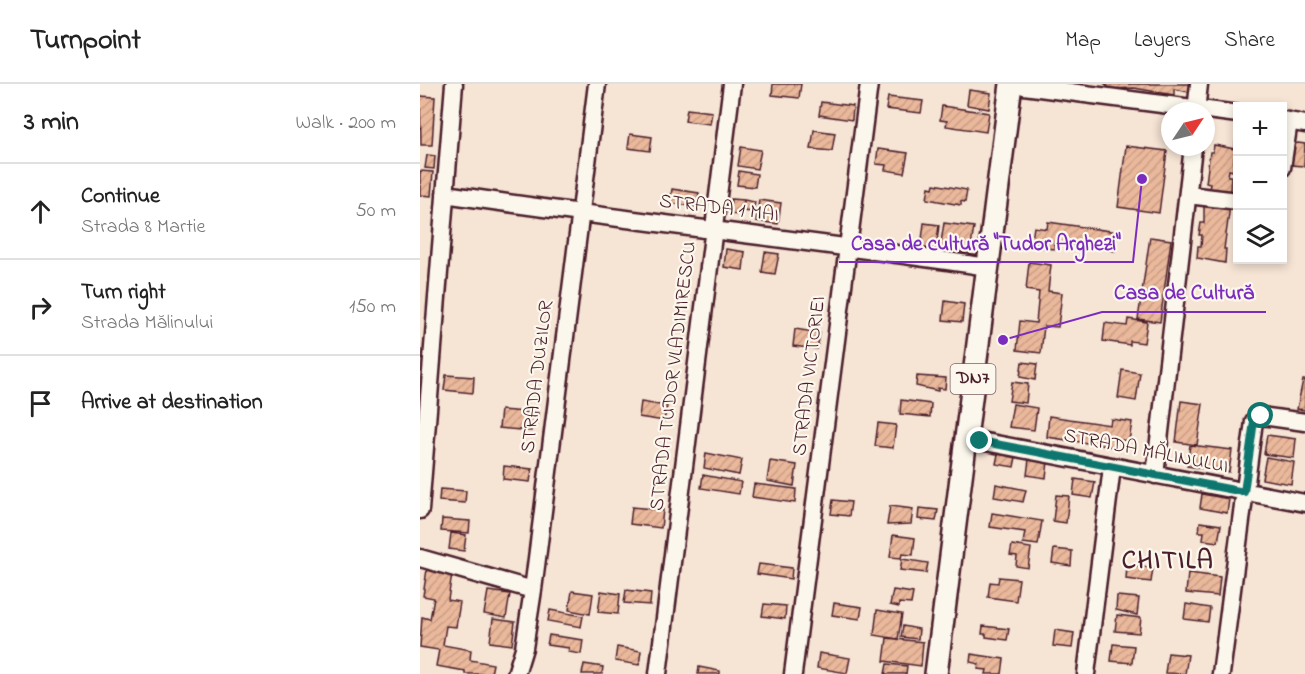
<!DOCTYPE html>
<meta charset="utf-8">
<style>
:root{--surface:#fff;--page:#f2f2f2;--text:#222;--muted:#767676;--line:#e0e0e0}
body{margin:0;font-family:"Indie Flower",sans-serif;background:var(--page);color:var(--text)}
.controls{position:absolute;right:18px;top:18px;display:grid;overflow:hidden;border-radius:0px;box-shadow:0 3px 9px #0003}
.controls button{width:54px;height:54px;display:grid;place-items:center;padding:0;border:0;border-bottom:2px solid var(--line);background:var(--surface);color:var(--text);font:30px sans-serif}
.compass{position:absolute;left:741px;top:18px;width:54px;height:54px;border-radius:50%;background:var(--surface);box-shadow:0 3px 9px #0003;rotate:55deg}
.stop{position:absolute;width:18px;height:18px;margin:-14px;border:4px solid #0f766e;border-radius:50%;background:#fff}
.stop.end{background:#0f766e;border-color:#fff;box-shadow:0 2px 6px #0008}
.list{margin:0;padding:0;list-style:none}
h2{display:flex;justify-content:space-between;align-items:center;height:78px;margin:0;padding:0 24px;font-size:26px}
h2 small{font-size:20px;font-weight:400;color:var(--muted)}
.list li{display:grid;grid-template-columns:39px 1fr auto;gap:18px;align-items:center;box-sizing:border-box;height:96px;padding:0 24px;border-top:2px solid var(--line)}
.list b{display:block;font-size:22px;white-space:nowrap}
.list p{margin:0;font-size:20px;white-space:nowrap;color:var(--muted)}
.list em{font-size:20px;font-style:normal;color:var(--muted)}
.icon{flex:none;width:33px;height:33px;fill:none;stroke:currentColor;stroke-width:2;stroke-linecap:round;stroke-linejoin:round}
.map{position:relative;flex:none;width:885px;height:590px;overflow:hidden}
header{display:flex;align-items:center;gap:36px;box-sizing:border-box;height:84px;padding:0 30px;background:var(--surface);border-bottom:2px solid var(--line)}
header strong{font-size:28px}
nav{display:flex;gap:33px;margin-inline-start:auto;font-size:21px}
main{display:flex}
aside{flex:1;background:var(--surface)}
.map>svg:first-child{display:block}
.building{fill:url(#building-hatch);stroke:#4a1f2b;stroke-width:1.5}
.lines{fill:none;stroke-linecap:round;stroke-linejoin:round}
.minor-casing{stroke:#4a1f2b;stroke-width:21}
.major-casing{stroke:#4a1f2b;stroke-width:26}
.minor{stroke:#fbf7ec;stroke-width:16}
.major{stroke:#fbf7ec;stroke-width:21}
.route{stroke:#0f766e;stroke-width:8}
.labels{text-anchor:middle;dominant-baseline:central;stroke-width:4.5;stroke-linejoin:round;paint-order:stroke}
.shield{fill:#fbf7ec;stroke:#7f6065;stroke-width:1.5}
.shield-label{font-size:18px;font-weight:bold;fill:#4a1f2b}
.street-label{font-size:20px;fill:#4a1f2b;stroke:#fbf7ec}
.district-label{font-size:26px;font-weight:bold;letter-spacing:1.5px;fill:#4a1f2b;stroke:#fbf7ec}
.leader{fill:none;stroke:#7b2cbf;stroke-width:2}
.callout-dot{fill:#7b2cbf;stroke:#fbf7ec;stroke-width:2}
.callout-label{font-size:21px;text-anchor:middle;font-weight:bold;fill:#7b2cbf;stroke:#fbf7ec;stroke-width:4.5;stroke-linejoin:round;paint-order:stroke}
</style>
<header>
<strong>Turnpoint</strong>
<nav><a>Map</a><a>Layers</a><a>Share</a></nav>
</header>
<main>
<aside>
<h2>3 min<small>Walk · 200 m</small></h2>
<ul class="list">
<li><svg class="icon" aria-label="ahead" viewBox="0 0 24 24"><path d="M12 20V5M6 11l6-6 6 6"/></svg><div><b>Continue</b><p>Strada 8 Martie</p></div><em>50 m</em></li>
<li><svg class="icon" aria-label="right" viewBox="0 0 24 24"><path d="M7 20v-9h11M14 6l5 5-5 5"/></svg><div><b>Turn right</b><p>Strada Mălinului</p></div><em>150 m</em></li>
<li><svg class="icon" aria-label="arrive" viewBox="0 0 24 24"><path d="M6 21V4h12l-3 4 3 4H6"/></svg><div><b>Arrive at destination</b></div></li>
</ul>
</aside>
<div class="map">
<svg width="885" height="590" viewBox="0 0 885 590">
<defs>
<pattern id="building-hatch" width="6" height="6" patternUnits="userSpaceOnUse" patternTransform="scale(1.5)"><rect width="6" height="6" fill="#eab89b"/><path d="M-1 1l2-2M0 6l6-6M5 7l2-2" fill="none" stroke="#ca9e86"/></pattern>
</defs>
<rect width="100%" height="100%" fill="#f6e4d4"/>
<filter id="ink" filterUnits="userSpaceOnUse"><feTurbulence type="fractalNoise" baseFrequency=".0167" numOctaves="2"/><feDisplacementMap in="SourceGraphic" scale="12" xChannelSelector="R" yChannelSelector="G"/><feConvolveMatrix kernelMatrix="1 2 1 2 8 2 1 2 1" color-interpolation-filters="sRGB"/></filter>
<g filter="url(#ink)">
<path class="building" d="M353,0H381L379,14L352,11Z
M685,0H770L769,8L754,5V11L714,4L691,5Z
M549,6L571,9L569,25L547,21Z
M0,12L15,13L12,61H1Z
M468,13L503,17L501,29L466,25Z
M401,18L433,22L432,36L399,31Z
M522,22L569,29L566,48L526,42L527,37L520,36Z
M267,25L292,28L290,40L265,37Z
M394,46L415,49L412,67L391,65Z
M210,50L232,53L230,67L208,64Z
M816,52L818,73H814L813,87L809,86L808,92H811L810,107L789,105L790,100L786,99L790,68H793L794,61L815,65Z
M878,59L885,60L884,82L871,81L874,60Z
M706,62L747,67L739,129L698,123Z
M321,63L341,66L337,85L318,82Z
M458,65L488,69L484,89L465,86L466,81L456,80Z
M7,71L15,72L14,85L5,84Z
M0,87L13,88L11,112L0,111Z
M319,87L337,90L335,103L317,101Z
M514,100L547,106L545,118L541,117V121L507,115L509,103L513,104Z
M252,105L279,109L277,123L250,119Z
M311,115L324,116L322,131L309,130Z
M324,116L335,118L333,128L322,127Z
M339,116L361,119L358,140L336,137Z
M784,119L810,122L804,165H806L805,179L777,174L778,162H781L782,151H779L781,139H784Z
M628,138L697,148L695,167L634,159V165L611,162L614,143L627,145Z
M504,139L519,141L516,166L501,164Z
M524,139L554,143L550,169L520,165Z
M730,153L751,156L740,238L718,235Z
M306,165L325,168L323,186L304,183Z
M345,168L359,170L355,190L342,188Z
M609,178L631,181L628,207L642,209L638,243L624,242L621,269L597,266L600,237L616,239L619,208L606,206Z
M525,217L544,220L542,238L523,236Z
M708,235L727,238L724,259L710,257V261L683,257L685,239L707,242Z
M375,245L400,249L397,265L373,262Z
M602,278L617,280L615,296L600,293Z
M702,286L720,289L716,317L698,314Z
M26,291L54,293L53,309L24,306Z
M497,292L526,294L525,305L518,304V307L496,302Z
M883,296H885V326L877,325Z
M592,298L608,300L606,319L589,317Z
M481,316L511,320L510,333L480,330Z
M761,317L783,320L777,361L756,358Z
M221,318L247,322L244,337L219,333Z
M593,320L617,324L614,346L589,343Z
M81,326L118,329L116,340H112L111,347L79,344Z
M629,332L690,341L691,335L712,338L709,357L695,355L694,363L627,353Z
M458,339L476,341L473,364L455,362Z
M847,351L876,355L874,374L844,370Z
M770,361L812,366L809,388L767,382Z
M286,369L322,376L319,391L284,384Z
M578,370L596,373L594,383L576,380Z
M846,373L874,378L871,400L842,395Z
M609,375L628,378L626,394L607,391Z
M350,377L377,381L374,402L347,397Z
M84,382L112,385L110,398L83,395Z
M283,391L321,398L319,410L281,404Z
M655,395L675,398L672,414L653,411Z
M334,400L376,405L375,419L332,413Z
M576,400L606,406L603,418L574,413Z
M20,405L46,407L45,419L19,417Z
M782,410L809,415L807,429L780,424Z
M636,411L649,412L646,439L633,437Z
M413,416L431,418L429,432L411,430Z
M470,422L493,425L491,440L467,441Z
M212,423L243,426L241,444L210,440Z
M499,424L518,426L516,437L498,435Z
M572,429L622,437L618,461L603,459L605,448L570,443Z
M22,435L50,437L49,449L21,447Z
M780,438L801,441L798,458L783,456L784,448H779Z
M31,449L46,451L44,467L29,465Z
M473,451L495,454L493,471L482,470L481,474L470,473Z
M592,461L611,464L608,484L596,482L597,472L590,471Z
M634,465L652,467L651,482L632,479Z
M482,475L508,479L506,489L480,486Z
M339,480L372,484L371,495L337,490Z
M707,481L733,484L731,498L706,495Z
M7,485L32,489L28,516L40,518L36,543L26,542L23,561L51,566L50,576L73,580L71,590H45V587L16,582L19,566L0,563L2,533L10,535L14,514L3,512Z
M768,489L800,493L798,512L766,509Z
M579,493L599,495L596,517L568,513L570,498L578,499Z
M206,506L231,509L230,521L204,519Z
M473,506L493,509L491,520L479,519V523L470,521Z
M68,507L90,510L86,534L64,530Z
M152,507L173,510L170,530L149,526Z
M181,507L200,510L198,530L178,528Z
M697,512L719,514L717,531L696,526Z
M414,519L442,523L440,535L412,531Z
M344,520L366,522L365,535L342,532Z
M766,520L790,524L788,538L764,535Z
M130,526L163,532L161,543L128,537Z
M457,526L482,530L478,555L454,551Z
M697,531L721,534L719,549L695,547Z
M73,535L95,538L92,561L70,558Z
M483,542L499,545L498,555L481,553Z
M563,542L589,545L587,556L566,553V550H562Z
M635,546L654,549L652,564L633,562Z
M129,551L163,556L161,570L148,568L149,564L127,561Z
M467,554L503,558L501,582L464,577Z
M693,560L714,562L712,579L691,577Z
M197,563L221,567L219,581L195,577Z
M399,569L430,574L427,589L397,584Z
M748,569L768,571L765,590L745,589Z
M551,570L584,575L582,590H566L567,586L558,585L559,580L550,578Z
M164,580L183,583L182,590H162Z
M467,580L487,582L486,590H465Z
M279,583L300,587V590H278Z"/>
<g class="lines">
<defs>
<path id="minor" d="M604,2L818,30
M776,27L779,0
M862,36L885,40
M862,84L869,37
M25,110C206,137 387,156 568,183
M768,111L818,117
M560,357L885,419
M735,391L773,63
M0,426L34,0
M0,474L113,506
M96,590L104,564L113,506L177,0
M238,590L312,0
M373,590L449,0
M666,590L692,383
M801,590L834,337L841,332L885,338"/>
<path id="major" d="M516,590L591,0"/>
</defs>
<use href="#minor" class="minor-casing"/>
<use href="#major" class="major-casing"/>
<use href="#minor" class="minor"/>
<use href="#major" class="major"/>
</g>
</g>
<g class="lines" filter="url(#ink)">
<path class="route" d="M560,357L824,408L834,337L841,332"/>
</g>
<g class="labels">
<rect class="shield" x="530.5" y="280" width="45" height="30" rx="4.5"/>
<g class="shield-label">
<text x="553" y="295">DN7</text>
</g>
<g class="street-label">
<text transform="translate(299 125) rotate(7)">STRADA 1 MAI</text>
<text transform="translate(254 292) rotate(-83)">STRADA TUDOR VLADIMIRESCU</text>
<text transform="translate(390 292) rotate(-83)">STRADA VICTORIEI</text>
<text transform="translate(118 293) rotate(-83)">STRADA DUZILOR</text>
<text transform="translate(726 368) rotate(11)">STRADA MĂLINULUI</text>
</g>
<g class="district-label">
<text x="748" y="478">CHITILA</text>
</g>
</g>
<path class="leader" d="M722 95L713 178H419M583 256L682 228H846"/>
<g class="callout-dot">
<circle cx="722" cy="95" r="6"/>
<circle cx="583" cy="256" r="6"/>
</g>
<g class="callout-label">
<text x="566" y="166">Casa de cultură "Tudor Arghezi"</text>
<text x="764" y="215">Casa de Cultură</text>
</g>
</svg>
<div class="controls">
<button>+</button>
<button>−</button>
<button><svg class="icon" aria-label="layers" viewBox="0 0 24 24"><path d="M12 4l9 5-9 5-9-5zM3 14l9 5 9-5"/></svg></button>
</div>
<svg class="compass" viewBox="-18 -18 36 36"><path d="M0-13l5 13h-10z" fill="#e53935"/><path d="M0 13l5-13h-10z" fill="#767676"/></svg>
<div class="stop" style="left:841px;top:332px"></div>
<div class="stop end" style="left:560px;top:357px"></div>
</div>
</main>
